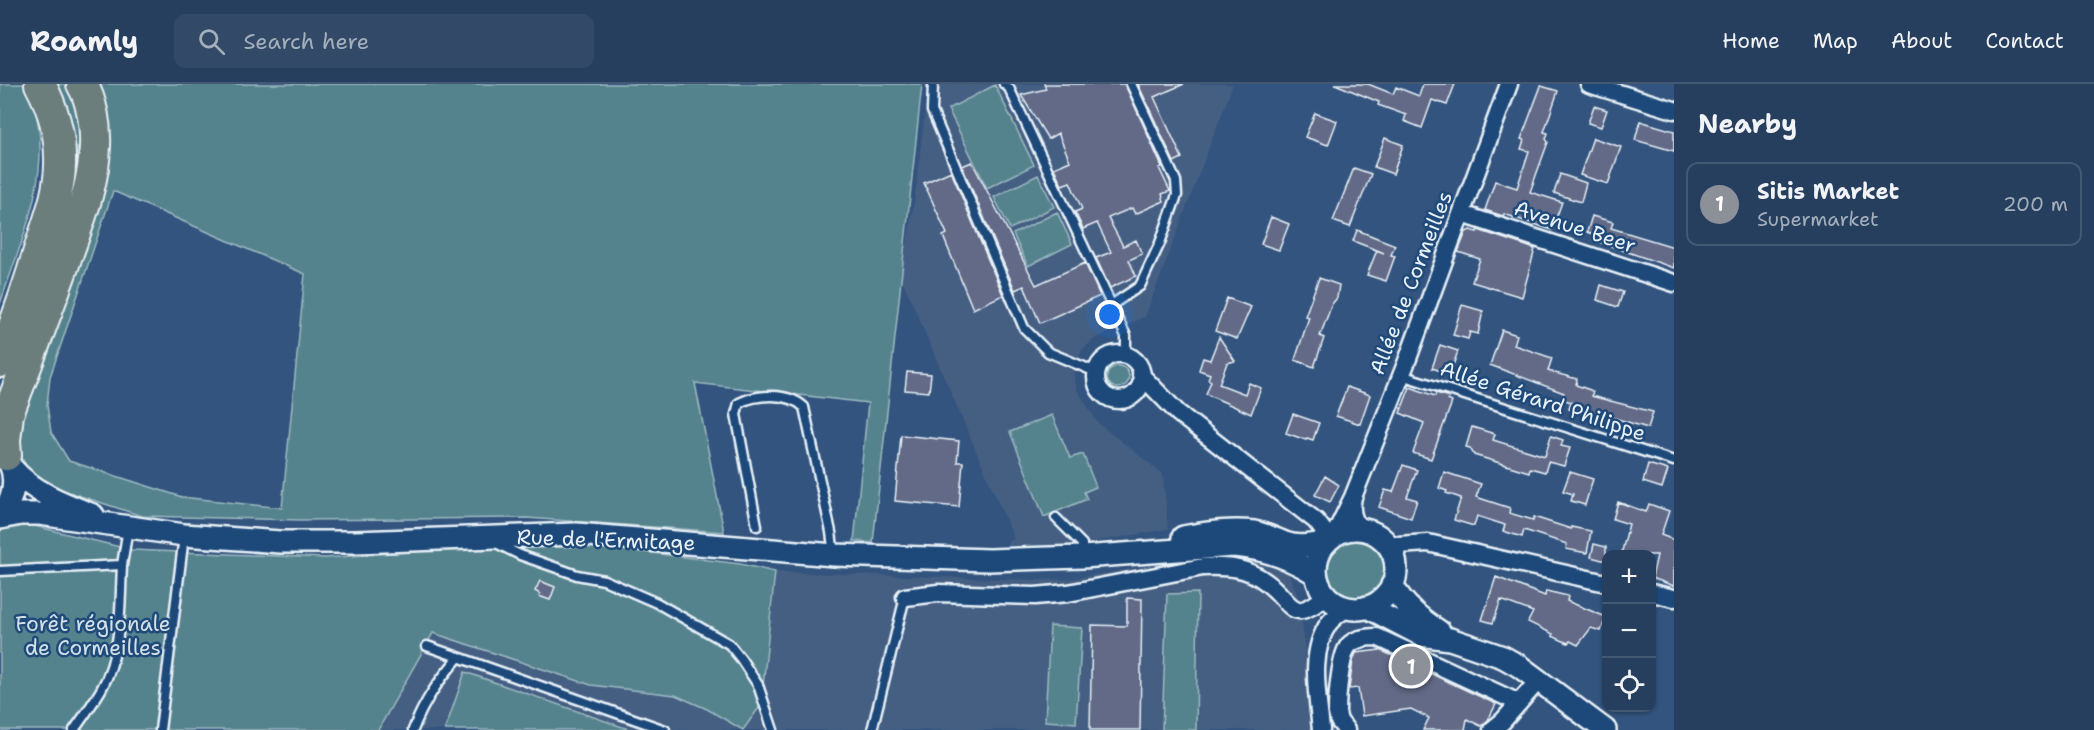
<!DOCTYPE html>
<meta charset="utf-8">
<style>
:root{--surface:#263f5e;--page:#324a67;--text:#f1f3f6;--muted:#a4afbc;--line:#425873;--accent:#8c9099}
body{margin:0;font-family:"Shantell Sans",sans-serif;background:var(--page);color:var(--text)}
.controls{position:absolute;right:18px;bottom:18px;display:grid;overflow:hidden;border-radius:12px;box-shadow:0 2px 4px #0004}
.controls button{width:54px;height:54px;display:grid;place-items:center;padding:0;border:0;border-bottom:2px solid var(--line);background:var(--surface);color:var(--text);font:30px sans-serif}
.you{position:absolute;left:1110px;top:231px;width:21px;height:21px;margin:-15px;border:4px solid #fff;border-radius:50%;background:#1a73e8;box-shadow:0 0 0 9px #1a73e833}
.badge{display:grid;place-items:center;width:39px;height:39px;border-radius:50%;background:var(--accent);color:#fff;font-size:20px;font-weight:700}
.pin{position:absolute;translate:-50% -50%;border:3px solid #fff;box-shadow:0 2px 6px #0006}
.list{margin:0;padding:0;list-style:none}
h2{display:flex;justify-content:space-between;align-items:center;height:78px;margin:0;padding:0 24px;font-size:26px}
h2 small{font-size:20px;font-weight:400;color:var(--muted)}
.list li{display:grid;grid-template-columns:39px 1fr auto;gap:18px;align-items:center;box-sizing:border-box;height:84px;margin:0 12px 12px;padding:0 12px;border:2px solid var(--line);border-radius:12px}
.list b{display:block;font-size:22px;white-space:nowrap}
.list p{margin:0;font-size:20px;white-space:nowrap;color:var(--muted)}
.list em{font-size:20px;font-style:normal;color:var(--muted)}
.icon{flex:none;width:33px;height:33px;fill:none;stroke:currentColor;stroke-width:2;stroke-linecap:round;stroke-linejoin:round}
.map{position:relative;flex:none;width:1674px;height:646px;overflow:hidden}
header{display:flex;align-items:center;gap:36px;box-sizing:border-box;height:84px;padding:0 30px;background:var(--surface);border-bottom:2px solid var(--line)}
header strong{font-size:28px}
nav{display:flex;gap:33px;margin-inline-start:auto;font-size:21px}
.search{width:420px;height:54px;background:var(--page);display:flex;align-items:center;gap:15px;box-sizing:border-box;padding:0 21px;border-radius:12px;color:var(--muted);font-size:22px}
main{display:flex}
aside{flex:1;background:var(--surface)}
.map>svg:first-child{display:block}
.built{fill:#445e83}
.green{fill:#54838d;stroke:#9ebac2;stroke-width:1.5;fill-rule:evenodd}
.building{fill:#626a87;stroke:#e8f1f8;stroke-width:1.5}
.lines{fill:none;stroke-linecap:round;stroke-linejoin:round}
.service-casing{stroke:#e8f1f8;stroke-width:13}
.minor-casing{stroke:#e8f1f8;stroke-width:21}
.tertiary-casing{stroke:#e8f1f8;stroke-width:26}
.motorway-casing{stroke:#e8f1f8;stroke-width:34}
.service{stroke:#1f4a7a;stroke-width:8}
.minor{stroke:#1f4a7a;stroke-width:16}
.tertiary{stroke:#1f4a7a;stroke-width:21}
.motorway{stroke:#6c7e7c;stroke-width:30}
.labels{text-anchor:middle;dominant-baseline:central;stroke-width:5;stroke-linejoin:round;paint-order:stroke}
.street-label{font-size:21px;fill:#e8f1f8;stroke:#1f4a7a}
.park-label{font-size:21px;fill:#d2e0e8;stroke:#1f4a7a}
</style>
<header>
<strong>Roamly</strong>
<div class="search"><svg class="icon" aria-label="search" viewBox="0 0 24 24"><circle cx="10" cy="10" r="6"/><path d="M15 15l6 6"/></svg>Search here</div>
<nav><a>Home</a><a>Map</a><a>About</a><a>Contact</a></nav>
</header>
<main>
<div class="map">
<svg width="1674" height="646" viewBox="0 0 1674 646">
<rect width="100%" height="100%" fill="#33547e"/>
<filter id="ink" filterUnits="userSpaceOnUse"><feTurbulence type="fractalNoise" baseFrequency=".0167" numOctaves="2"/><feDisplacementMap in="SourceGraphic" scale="12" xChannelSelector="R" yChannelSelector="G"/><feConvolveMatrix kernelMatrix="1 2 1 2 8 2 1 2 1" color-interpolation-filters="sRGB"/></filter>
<g filter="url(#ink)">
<path class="built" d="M928,0H1233L1145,233L1096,254L1082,266L1076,278L1074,293L1077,306L1098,339L1163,390L1168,445L1076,461H1009L1007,458L1014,455L901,193L915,112Z
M1226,471L1257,476L1288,487L1300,517L1313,646H365L325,474L1035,496L1069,495L1211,472Z"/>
<path class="green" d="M0,0H24C31,6 32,13 34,21C54,87 21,157 0,220Z
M42,0H922L873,459L854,457L868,319L695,299L724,448L526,434L301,436L142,432L62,406L30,391L19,366L0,344L44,203L78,66ZM113,107L305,190L282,424L182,413L69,377L51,348L47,321L50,293Z
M995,1L1034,81L987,104L948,25Z
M1038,91L1054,123L1010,145L994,113Z
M1057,128L1072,160L1028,182L1013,150Z
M1107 293a11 11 0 1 1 22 0a11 11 0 1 1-22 0Z
M1052,331L1070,374L1083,370L1096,403L1084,408L1087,415L1044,433L1010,348Z
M18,438L132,466L325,474L556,457L740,480L775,488L761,621L743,646L707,625L675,611L591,601L433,549L378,646H0V447Z
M1328 485a28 28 0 1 1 56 0a28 28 0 1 1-56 0Z
M1198,509L1196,646H1162L1167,510Z
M1050,542L1082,544L1076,639L1045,637Z
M465,588L631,646H445Z"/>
<path class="building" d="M1044,0H1125L1162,83L1159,84L1170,107L1162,110L1164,117L1135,130L1132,124L1108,134L1123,162L1136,156L1142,170L1129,176L1136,192L1110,204L1096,174L1111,168L1097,139L1083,145L1075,128L1082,125L1070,98L1062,101L1054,84L1070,77L1058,49L1048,55L1021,11L1046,5Z
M1138,0H1184L1154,13L1182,74L1174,78Z
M1335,0H1368L1393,10L1396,3L1419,12L1423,0H1455L1447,21L1432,16L1422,44L1404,37L1406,31L1378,21L1379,18Z
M1541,2L1558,7L1544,48L1548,49L1546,55L1548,58L1530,108L1562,118L1552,146L1504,130L1503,132L1485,126L1495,97L1517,104L1529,67L1521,65L1524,56L1521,55Z
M1594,22L1607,26L1601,43L1588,39Z
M1315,29L1337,37L1328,61L1305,53Z
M1640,37L1674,47V67L1635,56Z
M1385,54L1403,61L1393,90L1374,83Z
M1593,54L1621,63L1608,100L1580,91Z
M972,78L1036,201L1085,179L1100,212L1040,239L1024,202L1015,206L962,82Z
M1354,84L1371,90L1350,143L1333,137Z
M951,87L1003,211L973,225L943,152L947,150L924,99Z
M1560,90L1586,99L1581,118L1554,109Z
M1592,132L1613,138L1611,144L1674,163V184L1593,156L1594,151L1587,148Z
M1271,133L1289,140L1279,166L1261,160Z
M1357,146L1395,161L1391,171L1395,172L1386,197L1367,191L1377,166L1384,169L1353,157Z
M1470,146L1477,148L1478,146L1535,165L1522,213L1472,198L1480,175L1458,168L1466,148Z
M1319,194L1339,201L1337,214L1332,220L1320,252L1324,254L1314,283L1295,276L1309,233L1305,232Z
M1601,201L1623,208L1618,223L1597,216Z
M1227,214L1251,223L1237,255L1215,247Z
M1462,221L1483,227L1478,250L1470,248L1468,255L1453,251Z
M1502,246L1517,251L1514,261L1552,274L1548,287L1577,295L1576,301L1590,306L1593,308L1591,312L1653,328L1648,344L1614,334L1613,338L1569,325L1571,318L1562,315L1564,309L1490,281Z
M1219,253L1235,277L1227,279L1219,300L1245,310L1249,299L1261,304L1251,330L1206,310L1211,297L1208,295L1210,290L1199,286L1203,274L1210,276Z
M1440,261L1458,267L1450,290L1432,284Z
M907,288L931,290L929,308L905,306Z
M1347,303L1370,311L1360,340L1336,332Z
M1410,303L1435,312L1436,309L1449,313L1448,316L1452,318L1431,375L1413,369L1424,339L1400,329Z
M1293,330L1319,339L1313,356L1307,354L1306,356L1286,349Z
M1472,343L1495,350L1493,356L1545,372L1551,352L1563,356L1561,362L1570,364L1564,382L1548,378L1545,388L1530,384L1529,388L1474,371L1470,364L1466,363Z
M901,351L959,357L957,378H963L959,423L895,417Z
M1648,380L1668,386L1662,404L1643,398Z
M1403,381L1417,386L1407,413L1417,416L1411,434L1379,423L1385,406L1393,408Z
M1444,388L1481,400L1476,413L1510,424L1509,429L1533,436L1534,433L1571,445V443L1591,447L1587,469L1566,465L1567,460L1524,446L1522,453L1503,447L1505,441L1477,432L1474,442L1454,436L1461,414L1446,409L1447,407L1439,404Z
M1570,388L1593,395L1585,421L1571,417L1573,410L1563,407Z
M1325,392L1339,401L1330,418L1315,411Z
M1618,418L1646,428L1649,420L1669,427L1661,451L1674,456V502L1652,494L1657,471H1621L1629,440L1613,435Z
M1594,460L1606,463V477L1591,473Z
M1496,493L1545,512L1546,507L1568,512L1567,517L1606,533L1601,547L1591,544L1578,561L1570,557L1568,559L1552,552L1553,550L1528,538L1533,528L1501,516L1493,539L1482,536Z
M540,497L555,503L550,516L539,512L540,510L535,507Z
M1127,514L1142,515L1140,646H1090L1092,541L1127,542Z
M1380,566L1496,620L1488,636L1481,642L1467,635L1465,646H1423L1429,634L1411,625L1362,632L1358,604L1349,605L1353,577L1356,569Z"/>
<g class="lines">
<defs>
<path id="service" d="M933,0L932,27L1024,244L1048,268L1096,288
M1004,0L1009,4L1126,252V271
M1110,222L1140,202L1160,159L1177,111L1176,97L1131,0
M1401,291L1674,377
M1056,434L1082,460V473
M757,442L736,330L739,319C757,310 788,308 804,323L831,448L834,471
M496,459L520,471L577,491L604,496L657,519L729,560L741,575L758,601L773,646
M0,487L122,481L128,444
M427,562L665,646
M74,646C84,632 94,618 102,604C122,568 120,521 122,481
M160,646L184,452
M413,646C424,617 439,596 459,573
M872,646L905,513"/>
<path id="minor" d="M1589,0L1674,26
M1462,130L1674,199
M1096 293a23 23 0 1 1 46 0a23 23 0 1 1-46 0Z
M1141,291L1178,329L1316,437L1330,455
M1353,413C1350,426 1352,437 1362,446
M1334,452L1353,413L1407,277L1509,0
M1386,460L1398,461L1428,459L1606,499
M1652,509L1674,514
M905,513L938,509L1035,512L1068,509L1203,483C1227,482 1247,483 1266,498C1293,518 1290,542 1326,512
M1321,646C1318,613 1308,569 1329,539C1334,533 1341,528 1347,524
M1346,646L1339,637L1337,629C1337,614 1340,571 1349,561C1356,554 1367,553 1377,553L1519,619
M1492,646L1503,637L1538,597"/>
<path id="tertiary" d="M12,384C32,408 65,420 93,431
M0,432C12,418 18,397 10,380
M0,434L21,430H40L184,451L280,458H355L576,450L834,471L989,476L1082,473L1233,462C1262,464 1292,475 1316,490
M1316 485a40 40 0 1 1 80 0a40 40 0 1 1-80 0Z
M1183,453C1207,449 1230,445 1254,448C1265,450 1275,455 1285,459C1298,464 1315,461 1327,458
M1392,501C1404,522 1420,535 1440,548
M1367,523L1421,551L1450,555L1503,573L1519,582L1605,646"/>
<path id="motorway" d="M0,278C16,239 29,200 41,160C50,133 61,104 60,75C60,48 53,24 40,0
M6,371L5,356L8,330C27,280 46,230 64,180C77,142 94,103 95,62C96,42 92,17 82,0"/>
</defs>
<use href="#service" class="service-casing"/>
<use href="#minor" class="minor-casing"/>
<use href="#tertiary" class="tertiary-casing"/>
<use href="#motorway" class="motorway-casing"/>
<use href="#service" class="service"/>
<use href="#minor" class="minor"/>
<use href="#tertiary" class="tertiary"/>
<use href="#motorway" class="motorway"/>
</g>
</g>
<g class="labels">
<g class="street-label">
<text transform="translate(1575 143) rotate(18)">Avenue Beer</text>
<text transform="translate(1411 199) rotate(-69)">Allée de Cormeilles</text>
<text transform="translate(1543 317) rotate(18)">Allée Gérard Philippe</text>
<text transform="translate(606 456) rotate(2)">Rue de l'Ermitage</text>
</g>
<g class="park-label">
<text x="93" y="540">Forêt régionale<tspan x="93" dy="24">de Cormeilles</tspan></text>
</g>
</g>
</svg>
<div class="controls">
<button>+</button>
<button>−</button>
<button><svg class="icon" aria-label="locate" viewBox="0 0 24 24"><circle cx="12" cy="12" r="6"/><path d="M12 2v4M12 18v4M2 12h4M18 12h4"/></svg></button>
</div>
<div class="you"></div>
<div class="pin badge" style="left:1411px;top:582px">1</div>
</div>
<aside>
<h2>Nearby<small></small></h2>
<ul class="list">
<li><span class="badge">1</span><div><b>Sitis Market</b><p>Supermarket</p></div><em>200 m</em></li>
</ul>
</aside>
</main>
